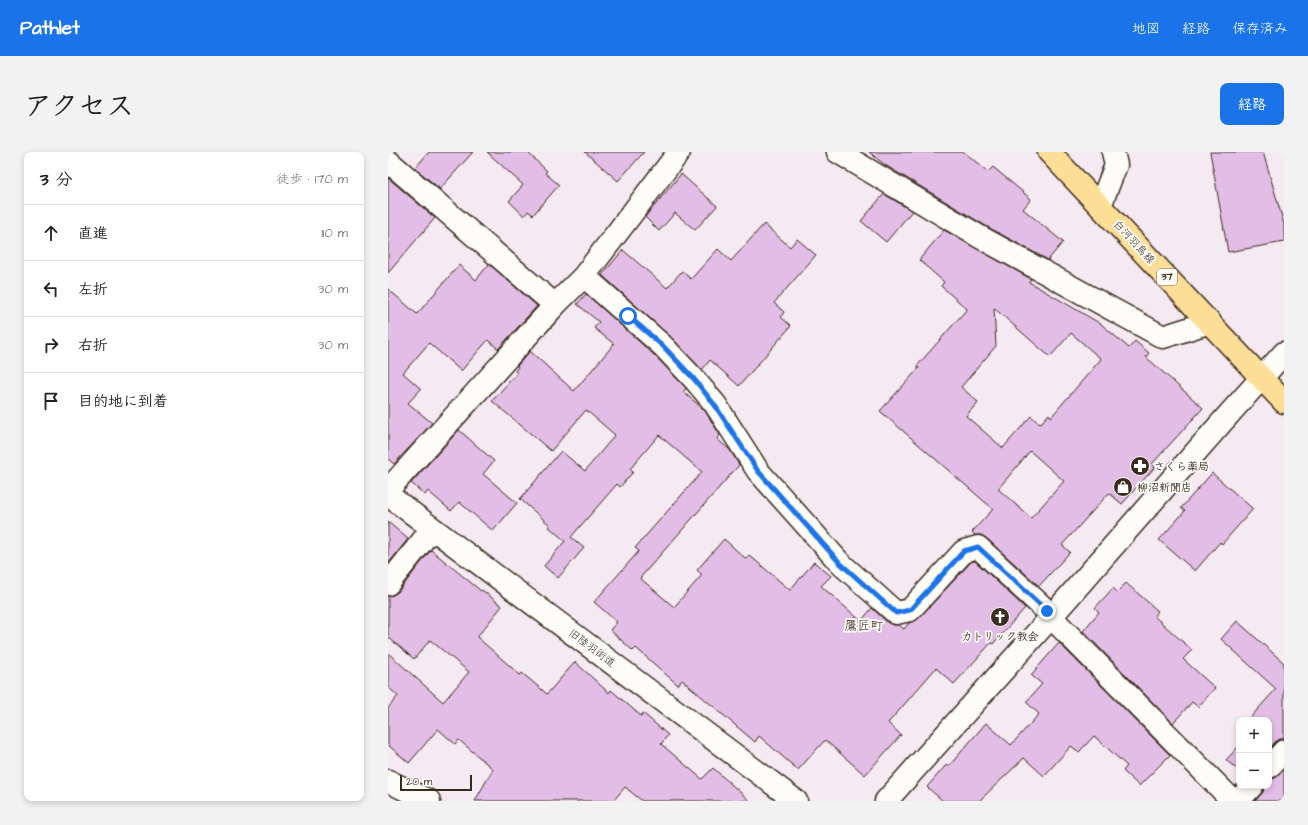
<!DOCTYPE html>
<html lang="ja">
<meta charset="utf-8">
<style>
:root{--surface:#fff;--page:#f2f2f2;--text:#222;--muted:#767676;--line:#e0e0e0;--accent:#1a73e8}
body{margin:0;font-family:"Architects Daughter","Klee One",sans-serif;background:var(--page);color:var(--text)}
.controls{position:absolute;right:12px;bottom:12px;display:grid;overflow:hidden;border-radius:8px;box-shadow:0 2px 6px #0003}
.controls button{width:36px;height:36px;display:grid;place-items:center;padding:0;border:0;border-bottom:1px solid var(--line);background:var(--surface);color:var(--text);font:20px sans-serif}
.scale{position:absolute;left:12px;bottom:10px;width:72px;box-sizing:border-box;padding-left:4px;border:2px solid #3b2a1e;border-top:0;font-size:11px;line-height:14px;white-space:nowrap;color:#3b2a1e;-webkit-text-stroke:3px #fdfcf7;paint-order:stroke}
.stop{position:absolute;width:12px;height:12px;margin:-9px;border:3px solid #1a73e8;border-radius:50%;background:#fff}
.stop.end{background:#1a73e8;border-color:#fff;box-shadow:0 1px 4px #0008}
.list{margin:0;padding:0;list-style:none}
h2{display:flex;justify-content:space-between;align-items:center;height:52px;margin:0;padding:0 16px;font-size:17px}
h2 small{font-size:13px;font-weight:400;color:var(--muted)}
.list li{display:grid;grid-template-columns:26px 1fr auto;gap:12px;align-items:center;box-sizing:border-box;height:56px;padding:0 16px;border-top:1px solid var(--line)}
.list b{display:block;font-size:15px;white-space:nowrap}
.list em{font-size:13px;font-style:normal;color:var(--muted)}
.icon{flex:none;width:22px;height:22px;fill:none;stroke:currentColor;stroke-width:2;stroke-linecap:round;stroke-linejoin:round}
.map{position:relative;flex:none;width:896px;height:649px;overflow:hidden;border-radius:8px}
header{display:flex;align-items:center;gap:24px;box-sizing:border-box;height:56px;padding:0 20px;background:var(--accent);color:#fff}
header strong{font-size:19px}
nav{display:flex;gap:22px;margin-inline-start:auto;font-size:14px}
.intro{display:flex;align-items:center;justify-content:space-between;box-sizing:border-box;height:96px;padding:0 24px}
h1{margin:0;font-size:28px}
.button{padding:10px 18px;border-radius:8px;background:var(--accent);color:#fff;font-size:14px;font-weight:700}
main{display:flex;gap:24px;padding:0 24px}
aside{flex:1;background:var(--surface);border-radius:8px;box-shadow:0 2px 6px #0003}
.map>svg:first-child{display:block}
.building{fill:#e2bde6;stroke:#3b2a1e;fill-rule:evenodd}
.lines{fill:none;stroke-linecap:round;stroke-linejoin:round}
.street-casing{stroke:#3b2a1e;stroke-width:25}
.secondary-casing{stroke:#3b2a1e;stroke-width:25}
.primary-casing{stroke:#3b2a1e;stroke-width:25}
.street{stroke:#fdfcf7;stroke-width:22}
.secondary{stroke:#fdfcf7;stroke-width:22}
.primary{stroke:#fdde96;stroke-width:22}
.route{stroke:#1a73e8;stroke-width:5}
.labels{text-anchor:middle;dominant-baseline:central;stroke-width:3.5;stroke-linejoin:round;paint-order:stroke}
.shield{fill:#fdfcf7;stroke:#75695f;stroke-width:1}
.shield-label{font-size:10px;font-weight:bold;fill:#3b2a1e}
.street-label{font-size:11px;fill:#3b2a1e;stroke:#fdfcf7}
.poi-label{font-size:11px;font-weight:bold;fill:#3b2a1e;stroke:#fdfcf7;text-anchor:start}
.quarter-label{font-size:13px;fill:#3b2a1e;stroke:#fdfcf7}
</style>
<header>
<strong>Pathlet</strong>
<nav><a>地図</a><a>経路</a><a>保存済み</a></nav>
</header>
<div class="intro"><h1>アクセス</h1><a class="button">経路</a></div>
<main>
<aside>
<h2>3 分<small>徒歩 · 170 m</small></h2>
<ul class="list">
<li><svg class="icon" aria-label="ahead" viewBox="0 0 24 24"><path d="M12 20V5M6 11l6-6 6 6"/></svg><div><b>直進</b></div><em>110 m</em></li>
<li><svg class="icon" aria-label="left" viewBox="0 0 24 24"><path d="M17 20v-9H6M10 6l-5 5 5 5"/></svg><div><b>左折</b></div><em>30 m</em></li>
<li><svg class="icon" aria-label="right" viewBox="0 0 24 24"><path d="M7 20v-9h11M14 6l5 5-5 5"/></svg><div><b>右折</b></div><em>30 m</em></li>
<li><svg class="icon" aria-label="arrive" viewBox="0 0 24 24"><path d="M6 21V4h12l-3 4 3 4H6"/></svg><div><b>目的地に到着</b></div></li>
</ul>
</aside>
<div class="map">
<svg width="896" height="649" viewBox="0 0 896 649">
<rect width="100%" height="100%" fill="#f5e9f2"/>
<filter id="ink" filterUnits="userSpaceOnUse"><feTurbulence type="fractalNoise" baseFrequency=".025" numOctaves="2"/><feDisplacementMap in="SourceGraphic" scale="8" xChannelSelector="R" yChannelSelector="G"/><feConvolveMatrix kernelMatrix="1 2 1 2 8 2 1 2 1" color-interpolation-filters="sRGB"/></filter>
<g filter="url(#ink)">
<path class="building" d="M41,0H85L52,37L27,16Z
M99,0H139L159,19L157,21L171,33L145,63L140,59L136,64L121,49L135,33Z
M197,0H256L230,29Z
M481,0H576L600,20L605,15L643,47L635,57L675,90L660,108L598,74L497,13Z
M822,0H875L896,72V90L840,100Z
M293,22L329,54L307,78L287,61L271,79L257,65Z
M0,26L47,66L0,121Z
M496,42L524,59L498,90L473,69Z
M376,72L402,95L409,87L428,103L386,151L396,160L393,165L403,174L351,234L322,208L314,218L283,185L214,123L235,98L279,136L294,119L303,127L330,97L343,109Z
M556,78L643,127L641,130L713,172L741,196L747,189L761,201L758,205L815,256L764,312L767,315L734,352L721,341L674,393L682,400L651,434L598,386L593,383H587L584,380L605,357L492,259L531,216L529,214L579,157L553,134L556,130L531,108ZM606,156L662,205L683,181L713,207L663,265L661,262L652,272L643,264L615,296L578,264L590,250L573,235L608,194ZM642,299L676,329L643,366L610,337Z
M101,112L149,154L110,197L100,188L73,219L41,191L15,221L33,237L20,251L44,271L6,312L0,307V137L29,162L71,113L88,128Z
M198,142L266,203L297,235L298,237L295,240L312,254L317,259L332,283L329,287L342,298L351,313L252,426L286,455L314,423L309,418L336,387L358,407L361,403L402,438L426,410L443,424L433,434L473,469L484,456L500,471L505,473H511L516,477L521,471L531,466L583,410L587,409L637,456L605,492L603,491L566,532L548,516L500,571L513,583L477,623L437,588L410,618L371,584L367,590L294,528L290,533L248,496L245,499L222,478L229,470L206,450L251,399L247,396L314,320L271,283L242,317L245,320L232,335L229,332L183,385L196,396L170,426L156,414L177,389L160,374L162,373L132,347L173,299L197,319L227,283L198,258L163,299L104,249L129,221L127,219L130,215L129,214L142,199L186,239L226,192L206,176L211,170L189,152Z
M71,278L106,309L95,322L129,351L105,379L71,350L63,359L40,339L37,343L23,331Z
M824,321L865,357L834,392L832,390L807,419L771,388L797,359L793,356Z
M0,370L20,387L0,412Z
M43,398L93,439L94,438L114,454L89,485L132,523L134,521L159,542L187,510L221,541L223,538L253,564L255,561L280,583L273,592L314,627L325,616L362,649H254L237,635L225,649H87L105,617L71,588L67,592L50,577L21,611L0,593V556L10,544L0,535V501L55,550L81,520L42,488L26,507L0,485V444L5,443L10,440Z
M738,431L770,459L766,464L804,498L795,507L827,536L810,555L804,550L785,571L695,479L711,460L707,456L725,436L729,440Z
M849,469L896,511V587H892L887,590L881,597V568H860L888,537L833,487Z
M671,491L782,603L751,634L735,619L739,614L706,584L691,600L683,594L656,624L636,606L591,649H555L539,635L559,612L561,614L598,571L623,593L651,562L638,550L654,532L643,523Z
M851,594V619L838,608Z
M896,617V649H867L875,640L876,634H881V627H885L890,624Z"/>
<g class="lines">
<defs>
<path id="street" d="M450,0L592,85L775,185L822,170
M0,9L167,153
M712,54L728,13L725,0
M196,124L275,194L306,227L327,252L370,319L452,411L508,461L522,458L576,399L590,395L659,459L663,465L845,649
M0,338L167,153L196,124L291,0
M0,432L44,377
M881,615L896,599
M0,629L41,649
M850,649L864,634"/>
<path id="secondary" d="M0,343L408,649
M498,649L663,465L842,261L896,201"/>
<path id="primary" d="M661,0L896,250"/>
</defs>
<use href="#street" class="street-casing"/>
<use href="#secondary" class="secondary-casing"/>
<use href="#primary" class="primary-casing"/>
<use href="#street" class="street"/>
<use href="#secondary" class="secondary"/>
<use href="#primary" class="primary"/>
</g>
</g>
<g class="lines" filter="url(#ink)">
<path class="route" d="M240,164L275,194L306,227L326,252L370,319L452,411L508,461L522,458L576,399L590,395L659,459"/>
</g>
<defs>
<symbol id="pharmacy-disc" viewBox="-11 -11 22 22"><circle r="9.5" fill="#3b2a1e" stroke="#fdfcf7"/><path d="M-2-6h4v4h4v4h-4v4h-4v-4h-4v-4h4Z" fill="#fff"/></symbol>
<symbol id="shop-disc" viewBox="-11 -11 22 22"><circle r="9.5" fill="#3b2a1e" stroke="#fdfcf7"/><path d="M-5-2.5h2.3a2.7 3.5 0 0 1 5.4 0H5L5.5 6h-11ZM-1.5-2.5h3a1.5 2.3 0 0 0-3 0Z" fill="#fff"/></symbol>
<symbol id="church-disc" viewBox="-11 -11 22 22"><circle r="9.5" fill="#3b2a1e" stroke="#fdfcf7"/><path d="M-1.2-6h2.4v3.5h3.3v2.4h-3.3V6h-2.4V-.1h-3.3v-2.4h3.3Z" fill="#fff"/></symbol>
</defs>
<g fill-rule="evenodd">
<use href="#pharmacy-disc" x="741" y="303" width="22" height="22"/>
<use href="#shop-disc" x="724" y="324" width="22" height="22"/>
<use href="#church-disc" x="601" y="454" width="22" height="22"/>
</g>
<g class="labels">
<rect class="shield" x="769" y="117" width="20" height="16" rx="3"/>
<g class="shield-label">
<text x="779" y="125">37</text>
</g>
<g class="street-label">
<text transform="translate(746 90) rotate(47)">白河羽鳥線</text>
<text transform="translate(204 496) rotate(37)">旧陸羽街道</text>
</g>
<g class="poi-label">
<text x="766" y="314">さくら薬局</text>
<text x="749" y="335">柳沼新聞店</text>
<text x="612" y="484" text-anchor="middle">カトリック教会</text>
</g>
<g class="quarter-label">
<text x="476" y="474">鷹匠町</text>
</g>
</g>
</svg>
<div class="controls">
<button>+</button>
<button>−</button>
</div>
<div class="scale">20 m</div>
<div class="stop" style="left:240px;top:164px"></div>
<div class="stop end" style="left:659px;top:459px"></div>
</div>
</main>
